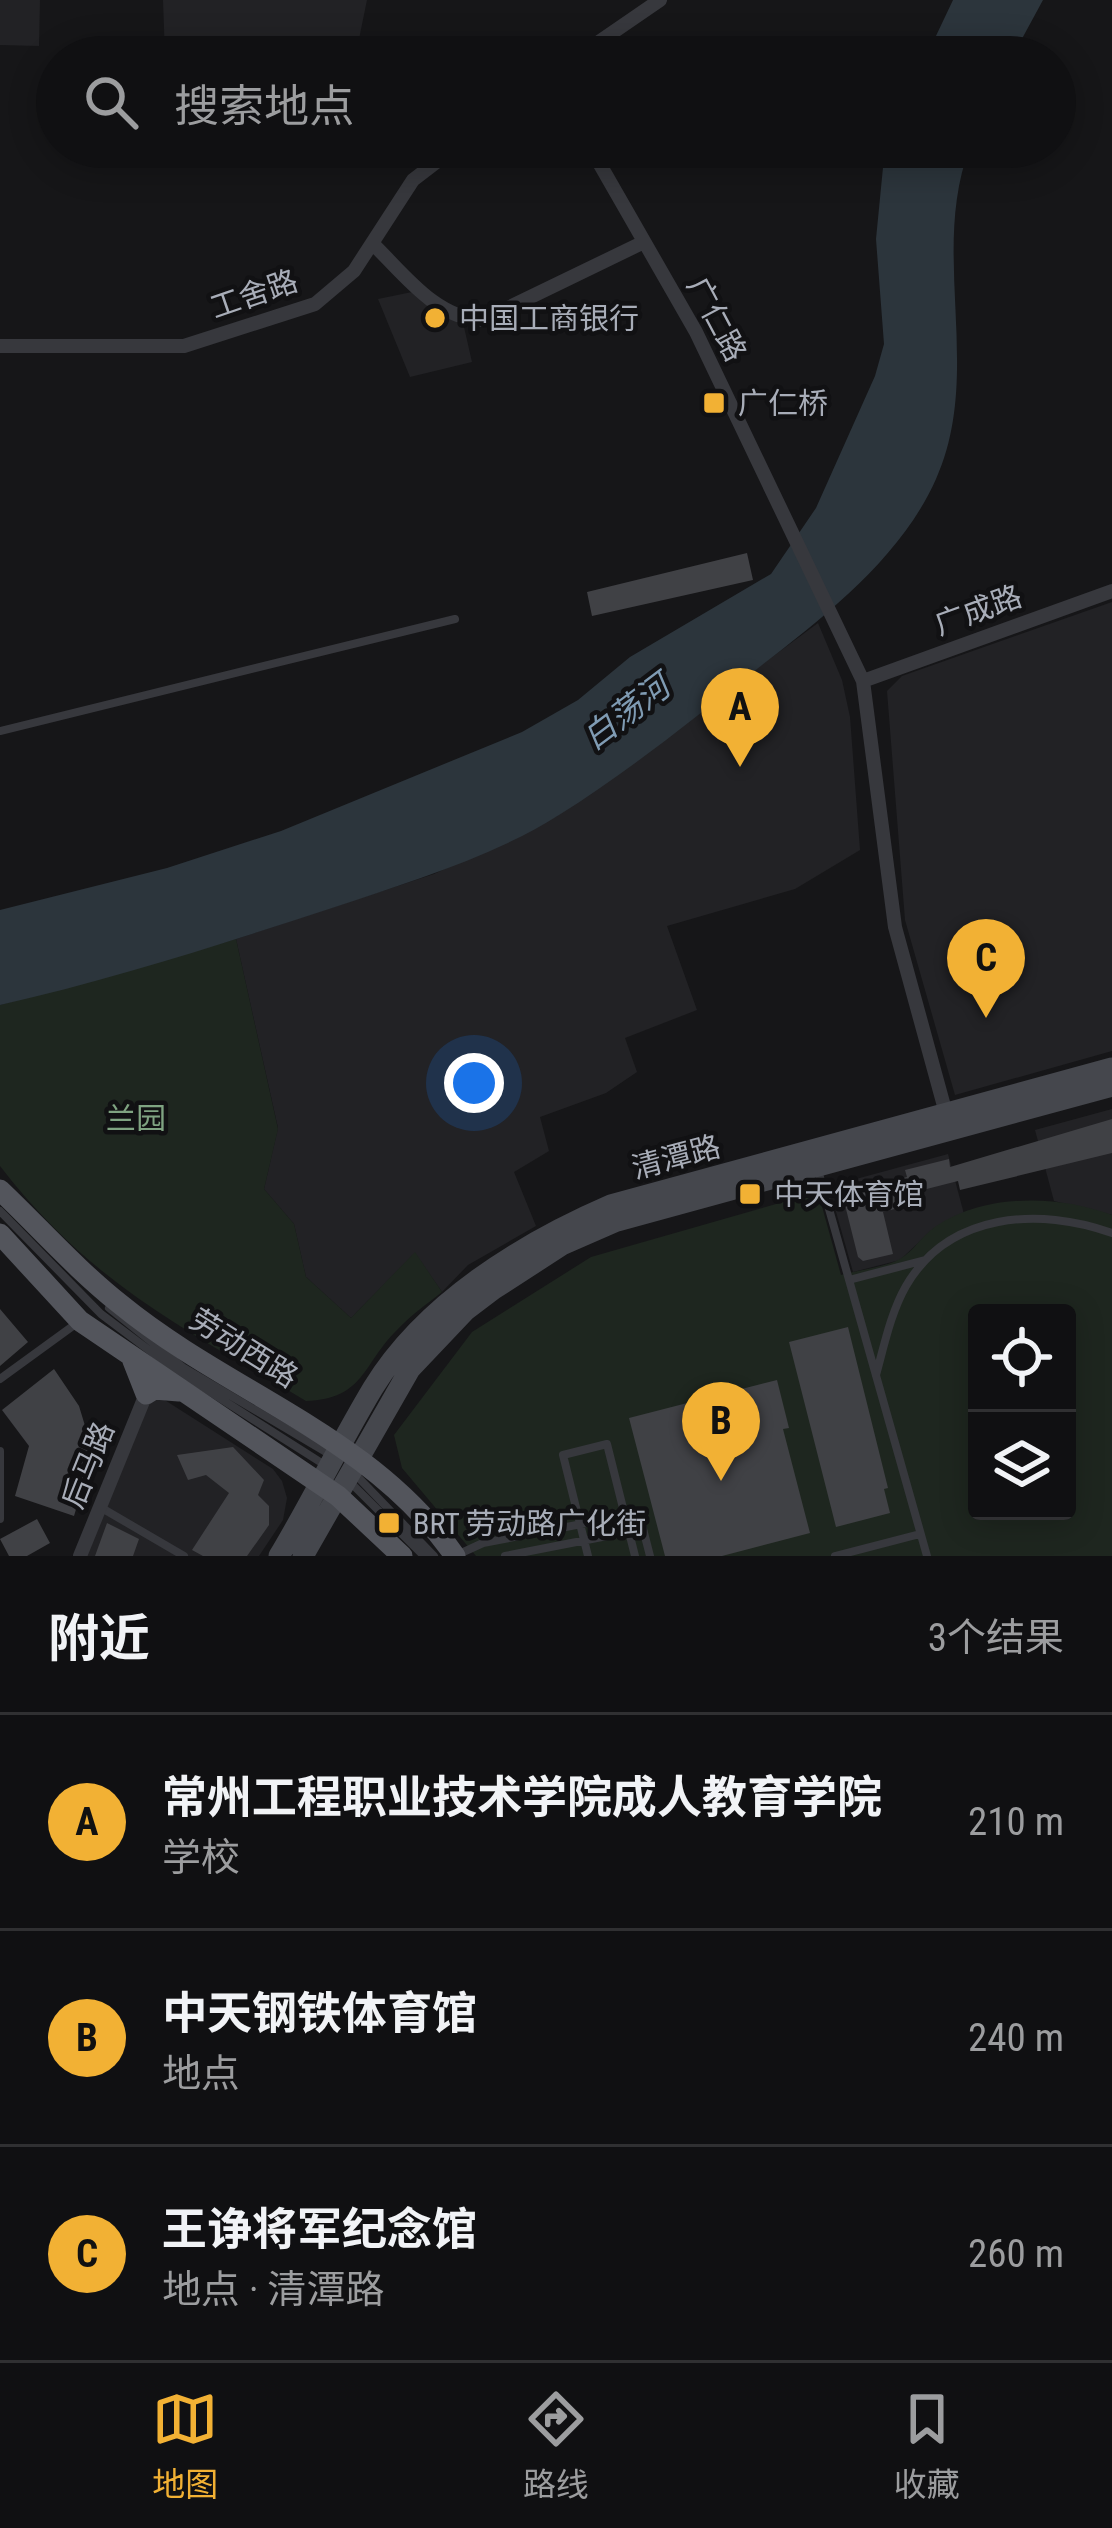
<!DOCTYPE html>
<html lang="zh">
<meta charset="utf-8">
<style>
:root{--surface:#101012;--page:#1e1e20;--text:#f1f3f6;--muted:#9c9d9f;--line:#303032;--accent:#f2b134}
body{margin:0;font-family:"Roboto Condensed","Noto Sans SC",sans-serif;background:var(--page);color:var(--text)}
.controls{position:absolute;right:36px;bottom:36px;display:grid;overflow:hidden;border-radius:12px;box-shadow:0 6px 30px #0003}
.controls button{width:108px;height:108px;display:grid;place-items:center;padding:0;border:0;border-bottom:3px solid var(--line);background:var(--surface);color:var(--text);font:60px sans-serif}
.you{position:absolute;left:474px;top:1083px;width:42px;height:42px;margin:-30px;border:9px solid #fff;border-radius:50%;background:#1a73e8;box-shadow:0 0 0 18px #1a73e833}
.badge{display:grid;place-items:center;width:78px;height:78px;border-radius:50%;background:var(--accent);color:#111;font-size:39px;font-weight:700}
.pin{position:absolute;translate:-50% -99px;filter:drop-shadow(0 3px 6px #0008)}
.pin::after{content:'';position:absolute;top:63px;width:42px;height:36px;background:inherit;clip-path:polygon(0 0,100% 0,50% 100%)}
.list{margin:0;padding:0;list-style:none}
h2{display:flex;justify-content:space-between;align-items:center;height:156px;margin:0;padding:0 48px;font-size:51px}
h2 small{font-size:39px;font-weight:400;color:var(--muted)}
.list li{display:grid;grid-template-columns:78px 1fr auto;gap:36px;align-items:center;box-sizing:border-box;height:216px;padding:0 48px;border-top:3px solid var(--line)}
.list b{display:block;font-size:45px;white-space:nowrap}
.list p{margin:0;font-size:39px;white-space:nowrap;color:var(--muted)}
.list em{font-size:39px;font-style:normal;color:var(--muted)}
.icon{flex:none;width:66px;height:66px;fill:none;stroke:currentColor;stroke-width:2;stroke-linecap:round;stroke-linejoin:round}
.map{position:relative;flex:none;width:1112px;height:1556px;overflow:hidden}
.search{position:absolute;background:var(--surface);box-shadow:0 6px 30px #0003;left:36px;right:36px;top:36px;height:132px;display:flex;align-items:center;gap:30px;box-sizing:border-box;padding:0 42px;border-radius:66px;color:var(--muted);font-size:45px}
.sheet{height:804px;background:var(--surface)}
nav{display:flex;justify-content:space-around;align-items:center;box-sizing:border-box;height:168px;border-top:3px solid var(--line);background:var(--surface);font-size:33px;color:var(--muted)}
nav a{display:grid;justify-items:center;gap:6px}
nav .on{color:var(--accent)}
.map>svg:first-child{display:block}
.built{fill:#222225}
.green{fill:#1e261f;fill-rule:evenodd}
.water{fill:#2c353c}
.building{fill:#404145}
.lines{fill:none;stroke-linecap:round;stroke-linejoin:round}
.service{stroke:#37383d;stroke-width:8}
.minor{stroke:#37383d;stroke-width:14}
.secondary{stroke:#45474d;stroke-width:21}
.primary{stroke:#53555c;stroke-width:21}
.poi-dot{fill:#f2b134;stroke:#111113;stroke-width:4.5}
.labels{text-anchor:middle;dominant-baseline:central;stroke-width:9;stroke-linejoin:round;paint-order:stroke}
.street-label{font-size:30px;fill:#a8adb8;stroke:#111113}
.poi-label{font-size:30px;fill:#a8adb8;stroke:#111113;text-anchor:start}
.park-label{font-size:30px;fill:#7fa381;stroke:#111113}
.water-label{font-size:33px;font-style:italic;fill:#7f9bb3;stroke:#111113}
</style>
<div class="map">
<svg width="1112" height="1556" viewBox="0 0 1112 1556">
<rect width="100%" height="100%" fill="#161618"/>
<path class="built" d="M0,0H40L39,46L0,45Z
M163,0H367L358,44L305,57H272L268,46L225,57H165Z
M412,292L464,327L472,362L410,377L378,299Z
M1112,602V1051L955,1095L905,920L887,691L902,676Z
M818,623L842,680L850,717L860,850L795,889L667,926L697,1010L625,1038L637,1072L606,1093L540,1117L549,1151L514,1172L536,1226L468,1265L442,1292L415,1253L351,1318L306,1277L294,1224L264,1189L278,1128L236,939L434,874L557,816Z
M1112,1109V1215L1054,1201L1035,1130Z
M948,1154L964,1214L933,1229L900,1260L853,1272L833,1201L845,1182Z
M160,1397L273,1469L282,1481L287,1498L283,1520L259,1556H86L146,1401Z"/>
<path class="green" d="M236,939L278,1129L264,1189L294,1224L306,1277L351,1318L415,1252L442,1292C427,1304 411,1315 398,1329C362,1364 365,1399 306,1401C183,1328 90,1283 0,1166V1005Z
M818,1192L841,1275C859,1270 879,1268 896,1261C910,1255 919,1240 931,1230C980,1193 1057,1194 1112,1215V1556H476L402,1468L394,1435L472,1332L591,1257ZM977,1313H1067V1511H977Z"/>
<path class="water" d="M953,0H1043L1012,57H926Z
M885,147H970C929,254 984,371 936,479C901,558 824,617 757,669C693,719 628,772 559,815C491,858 408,882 332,908C222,944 113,979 0,1005V910L167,868L281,831L522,732L578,700L630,657L771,574L816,508L875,376L884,344L876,239Z"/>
<path class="building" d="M747,553L753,580L592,616L587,592Z
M1112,1119V1153L960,1190L958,1181L911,1193L914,1204L883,1212L893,1254L863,1261L858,1257L842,1193L907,1177L905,1170L949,1159L950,1167Z
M0,1309L28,1342L0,1366Z
M848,1327L888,1488L884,1489L890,1513L836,1527L789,1342Z
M54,1369L79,1406L93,1452L74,1516L15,1496L29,1446L2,1410Z
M777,1380L789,1428L783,1429L810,1533L722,1556H665L629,1418Z
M233,1447L264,1480L258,1495L269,1506V1525L247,1556H203L192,1550L229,1493L206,1475L188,1480L177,1455Z
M37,1519L50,1543L27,1556H9L0,1539Z
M107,1523L139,1539L133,1556H95Z"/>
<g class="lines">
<path class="service" d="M0,731L455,619
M818,1170L927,1556
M0,1211L101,1314L174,1369L328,1467
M849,1280L925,1260
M109,1308L184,1368L331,1455
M876,1375C884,1346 891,1312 906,1286C949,1212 1040,1207 1112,1233
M0,1379L77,1323
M0,1451V1519
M352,1471L434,1556
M350,1482L424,1556
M100,1507L184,1556
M457,1555L483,1543L639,1513L650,1556
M505,1556L643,1529
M588,1556L563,1455L607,1444L635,1556
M835,1556L920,1534"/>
<path class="minor" d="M577,57L660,0
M590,147L696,332L863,681L895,927L947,1117
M372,243C404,274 436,319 483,320L644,242
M0,346H184L315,304L354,271L413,180L456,147
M863,681L1112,591
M80,1556L146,1394"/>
<path class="secondary" d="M279,1556C312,1501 340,1443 373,1388C425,1303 523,1243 611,1205L1112,1068
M303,1556L410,1369L465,1311L494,1289L562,1245L617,1221L1112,1086"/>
<path class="primary" d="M0,1190C40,1228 77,1270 120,1304C230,1394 371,1435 455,1556
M0,1234L80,1321L338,1496L402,1556
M133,1361L146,1394L154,1389L179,1391"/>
</g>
<g class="poi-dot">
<circle cx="435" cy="318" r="12"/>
<rect x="702" y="391" width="24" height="24" rx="6"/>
<rect x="738" y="1182" width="24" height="24" rx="6"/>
<rect x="377" y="1511" width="24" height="24" rx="6"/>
</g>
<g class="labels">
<g class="street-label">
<text transform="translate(254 294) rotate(-19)">工舍路</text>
<text transform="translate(717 319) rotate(62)">广仁路</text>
<text transform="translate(978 610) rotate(-20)">广成路</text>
<text transform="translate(676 1157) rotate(-15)">清潭路</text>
<text transform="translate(244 1348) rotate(32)">劳动西路</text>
<text transform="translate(88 1465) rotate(-68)">后马路</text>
</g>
<g class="poi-label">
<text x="459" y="318">中国工商银行</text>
<text x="738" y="403">广仁桥</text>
<text x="774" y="1194">中天体育馆</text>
<text x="413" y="1523">BRT 劳动路广化街</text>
</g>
<g class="park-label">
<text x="136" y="1118">兰园</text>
</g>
<g class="water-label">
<text transform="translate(626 712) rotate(-37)">白荡河</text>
</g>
</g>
</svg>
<div class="controls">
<button><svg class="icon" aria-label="locate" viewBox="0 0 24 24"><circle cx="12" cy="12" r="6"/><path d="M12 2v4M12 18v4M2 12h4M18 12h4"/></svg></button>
<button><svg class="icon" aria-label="layers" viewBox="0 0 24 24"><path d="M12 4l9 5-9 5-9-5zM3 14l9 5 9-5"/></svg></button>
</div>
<div class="you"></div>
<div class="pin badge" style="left:740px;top:767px">A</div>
<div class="pin badge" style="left:721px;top:1481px">B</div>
<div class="pin badge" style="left:986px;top:1018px">C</div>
<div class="search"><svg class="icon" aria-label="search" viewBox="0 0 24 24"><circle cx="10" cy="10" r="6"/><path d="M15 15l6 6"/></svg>搜索地点</div>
</div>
<section class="sheet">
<h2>附近<small>3个结果</small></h2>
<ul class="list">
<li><span class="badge">A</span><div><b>常州工程职业技术学院成人教育学院</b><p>学校</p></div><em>210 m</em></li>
<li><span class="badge">B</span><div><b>中天钢铁体育馆</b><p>地点</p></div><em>240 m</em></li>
<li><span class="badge">C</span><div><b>王诤将军纪念馆</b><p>地点 · 清潭路</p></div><em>260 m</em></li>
</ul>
</section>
<nav>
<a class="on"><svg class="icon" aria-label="map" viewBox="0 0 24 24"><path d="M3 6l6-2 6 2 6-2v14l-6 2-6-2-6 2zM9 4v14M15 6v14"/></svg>地图</a>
<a><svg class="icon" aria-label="directions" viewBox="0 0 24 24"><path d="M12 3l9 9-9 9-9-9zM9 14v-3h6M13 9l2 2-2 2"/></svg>路线</a>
<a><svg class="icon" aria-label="saved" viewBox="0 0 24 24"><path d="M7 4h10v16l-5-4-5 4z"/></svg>收藏</a>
</nav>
